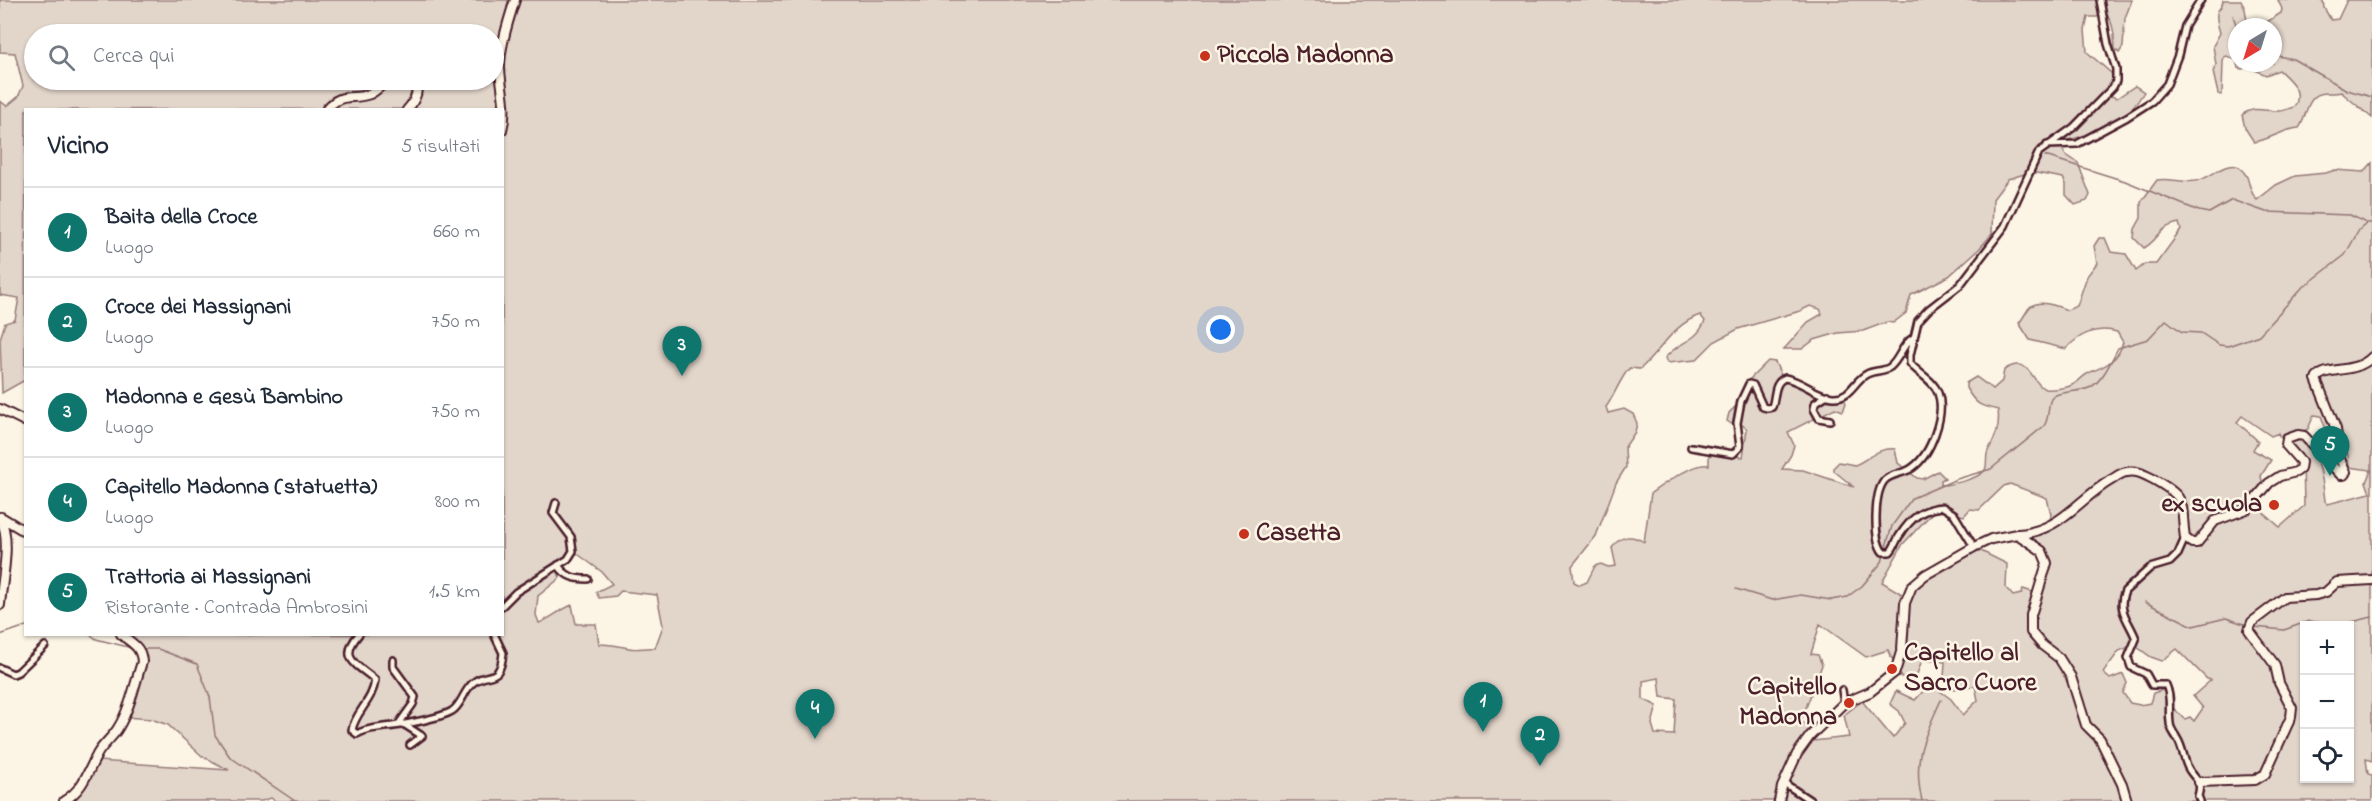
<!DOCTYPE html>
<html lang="it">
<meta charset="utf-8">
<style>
:root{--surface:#fff;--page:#f6f6f7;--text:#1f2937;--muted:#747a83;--line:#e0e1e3;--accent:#0f766e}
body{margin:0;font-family:"Indie Flower",sans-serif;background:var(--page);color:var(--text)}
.controls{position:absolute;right:18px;bottom:18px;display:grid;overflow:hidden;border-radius:0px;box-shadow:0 2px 4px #0004}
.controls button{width:54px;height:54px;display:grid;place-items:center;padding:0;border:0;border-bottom:2px solid var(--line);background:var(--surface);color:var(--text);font:30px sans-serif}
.compass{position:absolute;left:2228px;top:18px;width:54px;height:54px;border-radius:50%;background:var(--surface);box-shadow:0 2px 4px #0004;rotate:218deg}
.you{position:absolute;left:1221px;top:330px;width:21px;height:21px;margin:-15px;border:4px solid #fff;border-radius:50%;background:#1a73e8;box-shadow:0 0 0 9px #1a73e833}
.badge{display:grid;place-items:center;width:39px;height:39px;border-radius:50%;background:var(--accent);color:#fff;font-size:20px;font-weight:700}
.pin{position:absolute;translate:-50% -50px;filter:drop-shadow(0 2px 3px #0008)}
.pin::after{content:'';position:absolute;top:32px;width:21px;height:18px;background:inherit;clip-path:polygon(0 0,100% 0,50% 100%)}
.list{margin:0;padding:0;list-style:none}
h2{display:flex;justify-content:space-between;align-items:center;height:78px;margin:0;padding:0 24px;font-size:26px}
h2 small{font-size:20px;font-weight:400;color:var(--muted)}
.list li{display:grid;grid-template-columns:39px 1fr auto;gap:18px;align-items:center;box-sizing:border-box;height:90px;padding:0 24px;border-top:2px solid var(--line)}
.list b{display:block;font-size:22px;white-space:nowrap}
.list p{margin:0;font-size:20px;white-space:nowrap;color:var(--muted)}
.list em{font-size:20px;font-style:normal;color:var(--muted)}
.icon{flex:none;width:33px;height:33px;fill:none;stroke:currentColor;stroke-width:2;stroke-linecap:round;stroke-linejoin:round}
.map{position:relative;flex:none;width:2372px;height:801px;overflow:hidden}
.search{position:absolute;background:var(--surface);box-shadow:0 2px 4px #0004;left:24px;top:24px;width:480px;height:66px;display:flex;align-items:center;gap:15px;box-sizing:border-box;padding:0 21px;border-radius:33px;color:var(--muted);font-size:22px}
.panel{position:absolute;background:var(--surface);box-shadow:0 2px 4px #0004;left:24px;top:108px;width:480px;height:528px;border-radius:0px}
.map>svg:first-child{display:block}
.green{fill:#e2d5ca;stroke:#967a7a;stroke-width:1.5;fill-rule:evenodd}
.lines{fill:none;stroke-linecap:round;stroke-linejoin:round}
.stream{stroke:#917474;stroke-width:1.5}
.street-casing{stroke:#4a1f2b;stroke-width:10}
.secondary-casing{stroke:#4a1f2b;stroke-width:12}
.street{stroke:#fcf5e5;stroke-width:5}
.secondary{stroke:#fcf5e5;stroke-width:8}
.poi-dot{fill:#c8321e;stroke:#fcf5e5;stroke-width:2}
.labels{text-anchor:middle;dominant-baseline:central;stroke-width:5;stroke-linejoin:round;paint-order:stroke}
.poi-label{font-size:26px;font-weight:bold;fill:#4a1f2b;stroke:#fcf5e5;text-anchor:start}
</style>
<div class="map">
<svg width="2372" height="801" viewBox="0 0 2372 801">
<rect width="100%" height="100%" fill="#fcf5e5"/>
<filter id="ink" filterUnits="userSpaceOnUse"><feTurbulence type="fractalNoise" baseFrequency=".0167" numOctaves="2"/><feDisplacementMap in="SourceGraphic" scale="12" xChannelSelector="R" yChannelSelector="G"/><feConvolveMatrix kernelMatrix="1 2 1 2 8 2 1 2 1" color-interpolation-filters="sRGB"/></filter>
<g filter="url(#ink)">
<path class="green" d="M0,0H508L504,29L502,109H332C354,89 369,111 390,80H494V34H34V80H380C366,101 337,86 323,109L26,110L25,380L2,393L0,339L5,323L15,320L19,298L0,295V101L7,106L18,97L23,86L15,53L0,52Z
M516,0H2132L2125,18L2123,47L2119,53L2115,49C2114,36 2114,22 2105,12L2097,17H2088L2085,30L2087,52L2111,73L2114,80L2111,96L2117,98L2135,86L2144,92C2127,122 2096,134 2064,141L2061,146L2065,154L2078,163L2090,195L2087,201L2075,205L2066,195V184L2063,178L2031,172L2008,179L1993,199L1992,234L1979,249L1949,276L1911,295L1906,313L1893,323L1887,322L1863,331L1838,333L1814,340L1802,349H1784L1808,322L1822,314L1820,309L1810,306L1800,311L1738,329L1714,342L1696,360L1667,363L1665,358C1681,339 1695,344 1705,321L1700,315C1672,325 1661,351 1640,369C1638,369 1632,368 1630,368C1624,371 1612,400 1606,407L1608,413L1624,409L1633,414L1637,423L1635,432L1625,447L1626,467L1616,483L1596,536L1572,566L1574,582L1580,585L1587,582L1595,566L1601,564L1608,567L1616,566L1612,548C1620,535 1632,534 1644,542L1651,493C1664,484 1694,462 1709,465V453L1743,457L1747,429L1741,424L1733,425L1727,421L1729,413L1744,398L1749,380L1768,361L1775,362L1781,375L1789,380L1810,386L1824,394L1843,396L1846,403L1843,411L1835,408L1788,432L1794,445L1791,455L1782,469L1803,470L1854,487L1834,471V467L1839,462L1855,465C1870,459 1877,447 1895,449L1898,463L1917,478L1923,479L1938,471L1945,478L1941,480V485C1951,485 1979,479 1985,470C1988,463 1985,457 1988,451C1996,436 2000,427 1998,410C1980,406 1976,405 1966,388V383L1976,377L1993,389L2002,381L2004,370C2031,353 2032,385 2045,389C2051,390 2067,388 2072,385C2078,383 2081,377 2087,374C2095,369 2104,368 2111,361C2118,356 2121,350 2123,342L2117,332C2097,326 2079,334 2066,349L2030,340L2019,323C2023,319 2026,311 2030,307C2039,299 2058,306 2067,310L2077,306L2087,276L2097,263L2094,246L2099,238H2105L2111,252L2126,254L2136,271L2145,264H2156L2181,230L2179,223C2158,227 2160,239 2144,248L2134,238L2135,229L2141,218V202L2157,180C2170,178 2183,183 2196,181C2212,178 2221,163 2237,166C2254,178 2245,187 2257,200L2276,185L2295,176L2326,173L2335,170L2364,172L2372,163V761L2366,759L2368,774L2372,775V801H275L271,798L262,801H70L78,796L98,761L229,770L202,756L168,725L151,719L125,717L143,661L122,635L502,634V139L507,117L508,101L503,66ZM2314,415L2321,416L2330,440L2338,439L2348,455L2349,467L2371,470L2366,482L2370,493L2328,504L2325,501C2322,472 2319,455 2301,432L2308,429ZM2242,416L2271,436L2279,433V436L2303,460L2304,506L2280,527L2252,503L2264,491L2261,476L2271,460L2253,450L2258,441L2237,422ZM2010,484L2047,498L2051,514L2049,529L2026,537L2048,565L2039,594L2023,589L2021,594L2013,596L2006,588L2007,564L1981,551L1971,550L1923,576L1905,596L1882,582L1903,544L1933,512L1946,511L1964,516L1970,509L1979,510L2004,486ZM575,552L602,572L612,584L596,592L599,598L616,596L621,591L657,595L663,626L655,648C646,647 637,650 629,648C618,646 611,644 599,644L596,624H576L572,605C558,611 551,618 539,623L536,615L538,596L560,578L556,565ZM1820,624L1866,657L1888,650L1901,677H1916L1922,660L1945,662L1944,678L1954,689L1975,686L1978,700L1963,715L1951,699L1930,684L1915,700L1896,691L1890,704L1899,711L1905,723L1893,738L1862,701L1844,715L1849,737L1813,741L1808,728L1801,721L1822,665L1818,655L1811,654ZM2304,626H2350V778H2304ZM2134,645L2151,657L2162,661L2177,649L2207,679L2211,680L2193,696L2203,708L2194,721L2190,717L2185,719L2171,706L2163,690L2153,693L2150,703L2140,705L2130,703L2123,693L2127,683L2123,674L2110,679L2103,673L2119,651ZM1659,678L1661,697L1676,699L1674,735L1655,734L1652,724L1657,706L1643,699V681Z
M2223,0H2241L2245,9L2248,27H2237V63H2273V27H2259L2281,13L2282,9L2278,0H2323L2324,8L2331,20L2338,19L2347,0H2372V118L2341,92C2334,94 2326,92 2320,94C2306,98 2306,120 2299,128C2283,129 2270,140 2254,142L2245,128L2242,115C2254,105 2266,112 2279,111C2284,111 2289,108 2294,107C2304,92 2291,81 2279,70L2266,75L2249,67L2242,69L2238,68L2236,60L2227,56L2224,57L2223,61L2222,95L2218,94L2213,72L2216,65L2213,46L2220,33C2218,26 2216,20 2217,13C2219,7 2223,7 2223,0Z"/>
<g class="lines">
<path class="stream" d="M2233,16L2237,27
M2273,55L2293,59L2347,90L2372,97
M2045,156L2125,181L2199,211L2209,213L2232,200L2266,212L2350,215L2366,223
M1885,550L1892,526L1912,498L1957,479L1991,469L2044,426C2050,417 2047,407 2051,399C2056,390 2081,393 2091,387C2104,379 2111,361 2118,348L2148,339L2166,320L2182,332L2201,333L2219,345L2228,346L2259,335L2301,289L2345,255L2359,230L2367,223H2372
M1736,589L1772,600L1801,595L1831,600L1847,597L1862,586L1882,562L1884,555
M2145,602L2193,626L2226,618L2247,625
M2254,627L2284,630L2309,621L2340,625L2372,617
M90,634L96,639L132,648
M0,635L26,626
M140,649H158L197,664L210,697L215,735L230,757L295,801
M1922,801C1912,758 1924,738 1941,700"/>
<defs>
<path id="street" d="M2047,145L2077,144L2127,117L2152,101L2167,84L2178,55L2185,26L2201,0
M1827,395L1815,403L1814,409L1819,418L1830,420
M1691,447L1733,454L1740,447L1737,423L1741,401L1749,384L1753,385L1763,407L1767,408L1772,407C1776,396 1773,383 1785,378C1803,381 1816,396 1833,397C1851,398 1854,380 1867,374C1874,370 1883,372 1890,367C1900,359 1902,344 1913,338
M2185,538L2178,554L2170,562L2150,568L2125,591C2116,610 2130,622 2136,639L2128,658L2131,667L2146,674L2152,685H2166C2172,698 2168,709 2170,723C2170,729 2175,734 2178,740C2182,747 2183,755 2186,763C2191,779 2204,778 2198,796L2200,801
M1974,547L1954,514L1943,507C1923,508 1911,518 1900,535C1896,540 1895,547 1890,552H1883C1873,540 1874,494 1884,481C1891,473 1904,474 1912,468C1931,455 1946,414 1938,393C1934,380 1918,374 1910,363V355L1918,321L1929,309L1960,285L2005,226L2039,152L2074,127L2113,87L2116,81V69L2108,44L2100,0
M558,565C566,577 574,579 588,579
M502,606L516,592L568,559L573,551L571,537L553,513L556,503
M359,634C337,660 359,665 375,680C373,701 355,712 352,730L357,734C367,728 373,729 384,727C398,726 441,718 452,711C462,705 464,689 474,682C489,671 500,684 503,653L494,634
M393,660V667L415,697L413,704L398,725
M0,668L13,674L18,672L45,646
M1842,690L1844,703
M402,723L422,736L410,745
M1784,783L1811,801"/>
<path id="secondary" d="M326,110C341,91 352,101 370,94C377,91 383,83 389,80
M407,110C415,101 420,91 415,80
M502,130C508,109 501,89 500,69C499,49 509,18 515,0
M0,409L26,422
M0,517C12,540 2,580 0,605
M1,517L26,532
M2018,534C2060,532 2078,499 2111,480C2116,477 2122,472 2127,472C2137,470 2145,475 2153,479C2189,499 2180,501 2185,538L2192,543H2197L2215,521L2247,509L2269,483L2280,476L2296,472L2300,469L2301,462L2286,445L2287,439L2298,435L2304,436L2341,475H2344L2346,472L2340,459L2336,429L2316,379C2325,365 2355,375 2372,357
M2199,782L2255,780L2265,774L2291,717L2292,708L2279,683L2275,665L2249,630L2252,622L2285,597L2316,595L2326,592L2337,582L2372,580
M64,801C83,790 88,771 98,753C104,743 113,737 118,728C130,709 135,683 142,662C141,646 132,644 121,634
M1779,801L1782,787L1797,754L1810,736L1844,703L1870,692L1895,672L1902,649L1905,603L1912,586L1925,575L1974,547L1991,539L2017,534L2042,551L2047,563L2031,615V632L2042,645L2059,658L2071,677L2086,725L2100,739L2122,784L2127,801"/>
</defs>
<use href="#street" class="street-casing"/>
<use href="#secondary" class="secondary-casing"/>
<use href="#street" class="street"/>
<use href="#secondary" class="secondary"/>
</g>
</g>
<g class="poi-dot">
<circle cx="1205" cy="56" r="6"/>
<circle cx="2274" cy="505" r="6"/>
<circle cx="1244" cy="534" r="6"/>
<circle cx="1892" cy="669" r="6"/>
<circle cx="1849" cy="703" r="6"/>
</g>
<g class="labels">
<g class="poi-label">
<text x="1217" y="56">Piccola Madonna</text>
<text x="2262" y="505" text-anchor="end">ex scuola</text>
<text x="1256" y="534">Casetta</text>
<text x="1904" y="654">Capitello al<tspan x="1904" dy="30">Sacro Cuore</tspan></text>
<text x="1837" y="688" text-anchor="end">Capitello<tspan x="1837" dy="30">Madonna</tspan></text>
</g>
</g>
</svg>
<div class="controls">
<button>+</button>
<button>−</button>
<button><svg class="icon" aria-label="locate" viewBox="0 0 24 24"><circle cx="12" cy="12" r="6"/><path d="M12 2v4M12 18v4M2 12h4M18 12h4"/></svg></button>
</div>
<svg class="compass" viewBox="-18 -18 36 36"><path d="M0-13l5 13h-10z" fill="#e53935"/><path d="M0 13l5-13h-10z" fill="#747a83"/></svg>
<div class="you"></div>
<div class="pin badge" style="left:1483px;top:732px">1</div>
<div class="pin badge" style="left:1540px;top:766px">2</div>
<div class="pin badge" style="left:682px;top:376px">3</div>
<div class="pin badge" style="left:815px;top:739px">4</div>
<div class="pin badge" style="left:2330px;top:476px">5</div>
<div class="search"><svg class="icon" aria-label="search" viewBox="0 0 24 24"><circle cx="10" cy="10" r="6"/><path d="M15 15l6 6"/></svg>Cerca qui</div>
<section class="panel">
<h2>Vicino<small>5 risultati</small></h2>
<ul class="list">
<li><span class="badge">1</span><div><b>Baita della Croce</b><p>Luogo</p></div><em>660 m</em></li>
<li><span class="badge">2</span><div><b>Croce dei Massignani</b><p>Luogo</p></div><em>750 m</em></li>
<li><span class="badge">3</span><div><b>Madonna e Gesù Bambino</b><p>Luogo</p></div><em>750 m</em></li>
<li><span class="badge">4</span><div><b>Capitello Madonna (statuetta)</b><p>Luogo</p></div><em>800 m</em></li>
<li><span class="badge">5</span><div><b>Trattoria ai Massignani</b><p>Ristorante · Contrada Ambrosini</p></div><em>1.5 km</em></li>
</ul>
</section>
</div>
